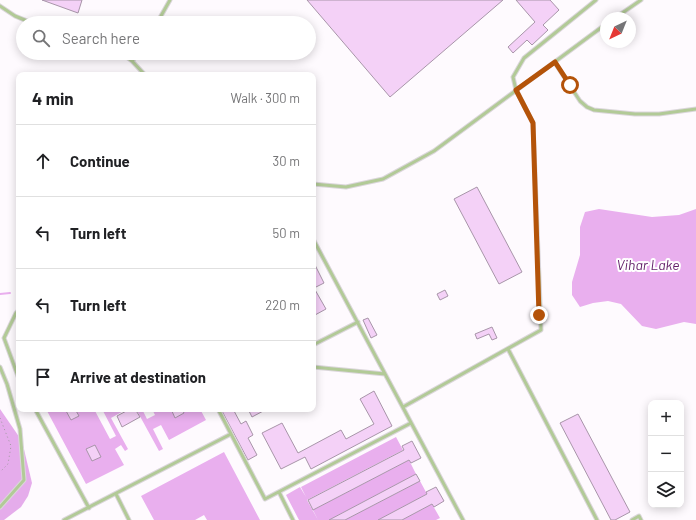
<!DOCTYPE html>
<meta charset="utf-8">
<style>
:root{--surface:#fff;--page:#f6f6f6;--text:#202124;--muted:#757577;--line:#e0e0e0}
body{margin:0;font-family:Barlow,sans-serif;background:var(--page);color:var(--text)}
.controls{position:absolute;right:12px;bottom:12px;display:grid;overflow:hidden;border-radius:8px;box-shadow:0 2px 10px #0003}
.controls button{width:36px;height:36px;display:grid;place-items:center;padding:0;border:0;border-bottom:1px solid var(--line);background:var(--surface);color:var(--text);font:20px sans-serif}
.compass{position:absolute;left:600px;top:12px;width:36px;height:36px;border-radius:50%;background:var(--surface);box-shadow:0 2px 10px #0003;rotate:223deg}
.stop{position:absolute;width:12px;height:12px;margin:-9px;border:3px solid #b45309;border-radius:50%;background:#fff}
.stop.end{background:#b45309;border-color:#fff;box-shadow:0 1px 4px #0008}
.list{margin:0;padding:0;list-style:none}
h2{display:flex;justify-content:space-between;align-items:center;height:52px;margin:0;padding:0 16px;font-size:17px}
h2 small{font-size:13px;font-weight:400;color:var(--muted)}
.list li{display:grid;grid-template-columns:26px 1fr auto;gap:12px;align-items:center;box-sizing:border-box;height:72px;padding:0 16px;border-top:1px solid var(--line)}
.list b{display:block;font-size:15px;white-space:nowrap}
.list em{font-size:13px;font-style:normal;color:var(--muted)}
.icon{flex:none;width:22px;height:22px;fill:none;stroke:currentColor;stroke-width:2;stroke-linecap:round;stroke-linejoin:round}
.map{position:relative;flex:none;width:696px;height:520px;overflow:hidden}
.search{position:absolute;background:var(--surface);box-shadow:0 2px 10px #0003;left:16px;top:16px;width:300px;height:44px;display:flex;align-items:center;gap:10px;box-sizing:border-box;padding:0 14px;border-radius:22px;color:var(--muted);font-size:15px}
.panel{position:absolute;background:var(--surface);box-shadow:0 2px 10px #0003;left:16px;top:72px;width:300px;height:340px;border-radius:8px}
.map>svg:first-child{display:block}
.forest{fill:#e5aceb}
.water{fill:#e9afee}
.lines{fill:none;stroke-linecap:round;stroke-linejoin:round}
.stream{stroke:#e9afee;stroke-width:2}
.building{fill:#f4d1f7;stroke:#a895a9}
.service-casing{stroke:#dbd6db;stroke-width:5}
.path{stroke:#9f999f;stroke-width:1;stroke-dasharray:1 3;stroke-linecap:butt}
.service{stroke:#b2ca97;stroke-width:3}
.route{stroke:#b45309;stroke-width:5}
.labels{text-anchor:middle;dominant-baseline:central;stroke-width:4;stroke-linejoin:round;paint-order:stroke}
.water-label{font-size:14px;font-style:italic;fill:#621f69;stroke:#fff}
</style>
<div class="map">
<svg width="696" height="520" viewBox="0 0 696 520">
<rect width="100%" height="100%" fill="#fefafe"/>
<path class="forest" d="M0,409L22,441L32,483L28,496L21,507L4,520H0Z"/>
<path class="water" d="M599,209L652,217L679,215L696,209V324L684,322L656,329L642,326L621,304L608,301L593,303L580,307L572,295V282L580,255V227L585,212Z
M46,409H94L110,439L116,436L102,409H106L108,412L114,409H127L111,418L128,449L125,451L121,445L115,449L124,465L86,484Z
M136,409H142L147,419L155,415L152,409H200L206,420L169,440L161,425L153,429L163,449L159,451Z
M396,437L403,450L307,500L318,520H299L286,495L300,487L306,497L301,487Z
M224,452L260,520H207L204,515L195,520H154L141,496Z
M409,460L416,474L329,520H318L313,510Z
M420,481L427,494L378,520H345Z
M432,504L440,518L436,520H402Z"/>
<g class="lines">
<path class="stream" d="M0,294L10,293"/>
</g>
<path class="building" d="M42,0H82L78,13Z
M307,0H503L390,97Z
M516,0H550L559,10L543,25L548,30L532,45L527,40L513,53L508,47L535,22Z
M477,187L522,272L499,284L454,199Z
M313,261L324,283L314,288L326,309L315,315L313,312Z
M445,290L448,296L440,300L437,294Z
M368,318L377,335L371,338L363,320Z
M492,327L497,338L492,340L489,334L477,339L475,334Z
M374,391L392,426L311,469L305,457L281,469L262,433L282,423L298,453L341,430L346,439L374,424L360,399Z
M65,409H75L79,416L71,420Z
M130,409H135L140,417L122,427L117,416Z
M171,409H182L184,413L175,418Z
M226,409H233L241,424L246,421L253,435L248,438L257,455L248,460L222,411Z
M248,409H267L252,417Z
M578,414L630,512L615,520H611L560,423Z
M412,441L421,458L411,463L409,460L313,510L308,500L404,450L402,446Z
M95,445L101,457L92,461L86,449Z
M416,474L420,481L345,520H329Z
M436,487L444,501L434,507L432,504L402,520H378L427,494L426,492Z"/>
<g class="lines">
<defs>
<path id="service" d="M0,6L15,16L32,23
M615,18L641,0
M157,23L170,0
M121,53L132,61L145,75
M132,61L139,53
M555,63L580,101L587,107L594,110L635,114H659L696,109
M313,184L346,187L383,179L434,151L606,24
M313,239L463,520
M19,310L16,313L4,338L19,379
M313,345L358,322
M508,349L597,520
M0,367L7,384L20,429L24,480L0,507
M313,367L385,374
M403,407L541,330L533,123L516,90L513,77L524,58L596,0
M35,409L89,508
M218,409L265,499L411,423
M279,492L293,520
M116,494L129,520
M64,520L231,434
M632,520L639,516L641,520"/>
</defs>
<use href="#service" class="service-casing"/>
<path class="path" d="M0,418L11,446L8,464L0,472"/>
<use href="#service" class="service"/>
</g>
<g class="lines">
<path class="route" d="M539,315L533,123L516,90L555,62L570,85"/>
</g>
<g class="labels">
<g class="water-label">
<text x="648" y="264">Vihar Lake</text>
</g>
</g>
</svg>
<div class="controls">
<button>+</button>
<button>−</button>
<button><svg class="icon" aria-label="layers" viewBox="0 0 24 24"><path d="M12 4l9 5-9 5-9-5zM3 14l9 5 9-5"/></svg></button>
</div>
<svg class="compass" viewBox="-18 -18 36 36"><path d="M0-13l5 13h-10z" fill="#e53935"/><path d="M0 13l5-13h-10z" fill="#757577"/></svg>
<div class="stop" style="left:570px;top:85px"></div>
<div class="stop end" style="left:539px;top:315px"></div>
<div class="search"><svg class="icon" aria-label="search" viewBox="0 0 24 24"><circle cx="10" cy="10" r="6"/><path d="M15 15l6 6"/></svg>Search here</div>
<section class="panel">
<h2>4 min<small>Walk · 300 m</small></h2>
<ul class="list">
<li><svg class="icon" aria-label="ahead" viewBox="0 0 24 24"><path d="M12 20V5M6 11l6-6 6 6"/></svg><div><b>Continue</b></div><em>30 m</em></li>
<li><svg class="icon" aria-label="left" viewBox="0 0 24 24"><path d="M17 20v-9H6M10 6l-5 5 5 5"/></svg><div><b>Turn left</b></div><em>50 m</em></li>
<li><svg class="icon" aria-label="left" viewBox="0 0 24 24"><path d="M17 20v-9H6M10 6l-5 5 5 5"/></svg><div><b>Turn left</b></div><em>220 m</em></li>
<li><svg class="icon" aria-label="arrive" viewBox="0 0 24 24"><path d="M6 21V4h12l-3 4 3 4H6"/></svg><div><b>Arrive at destination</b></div></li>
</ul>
</section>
</div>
